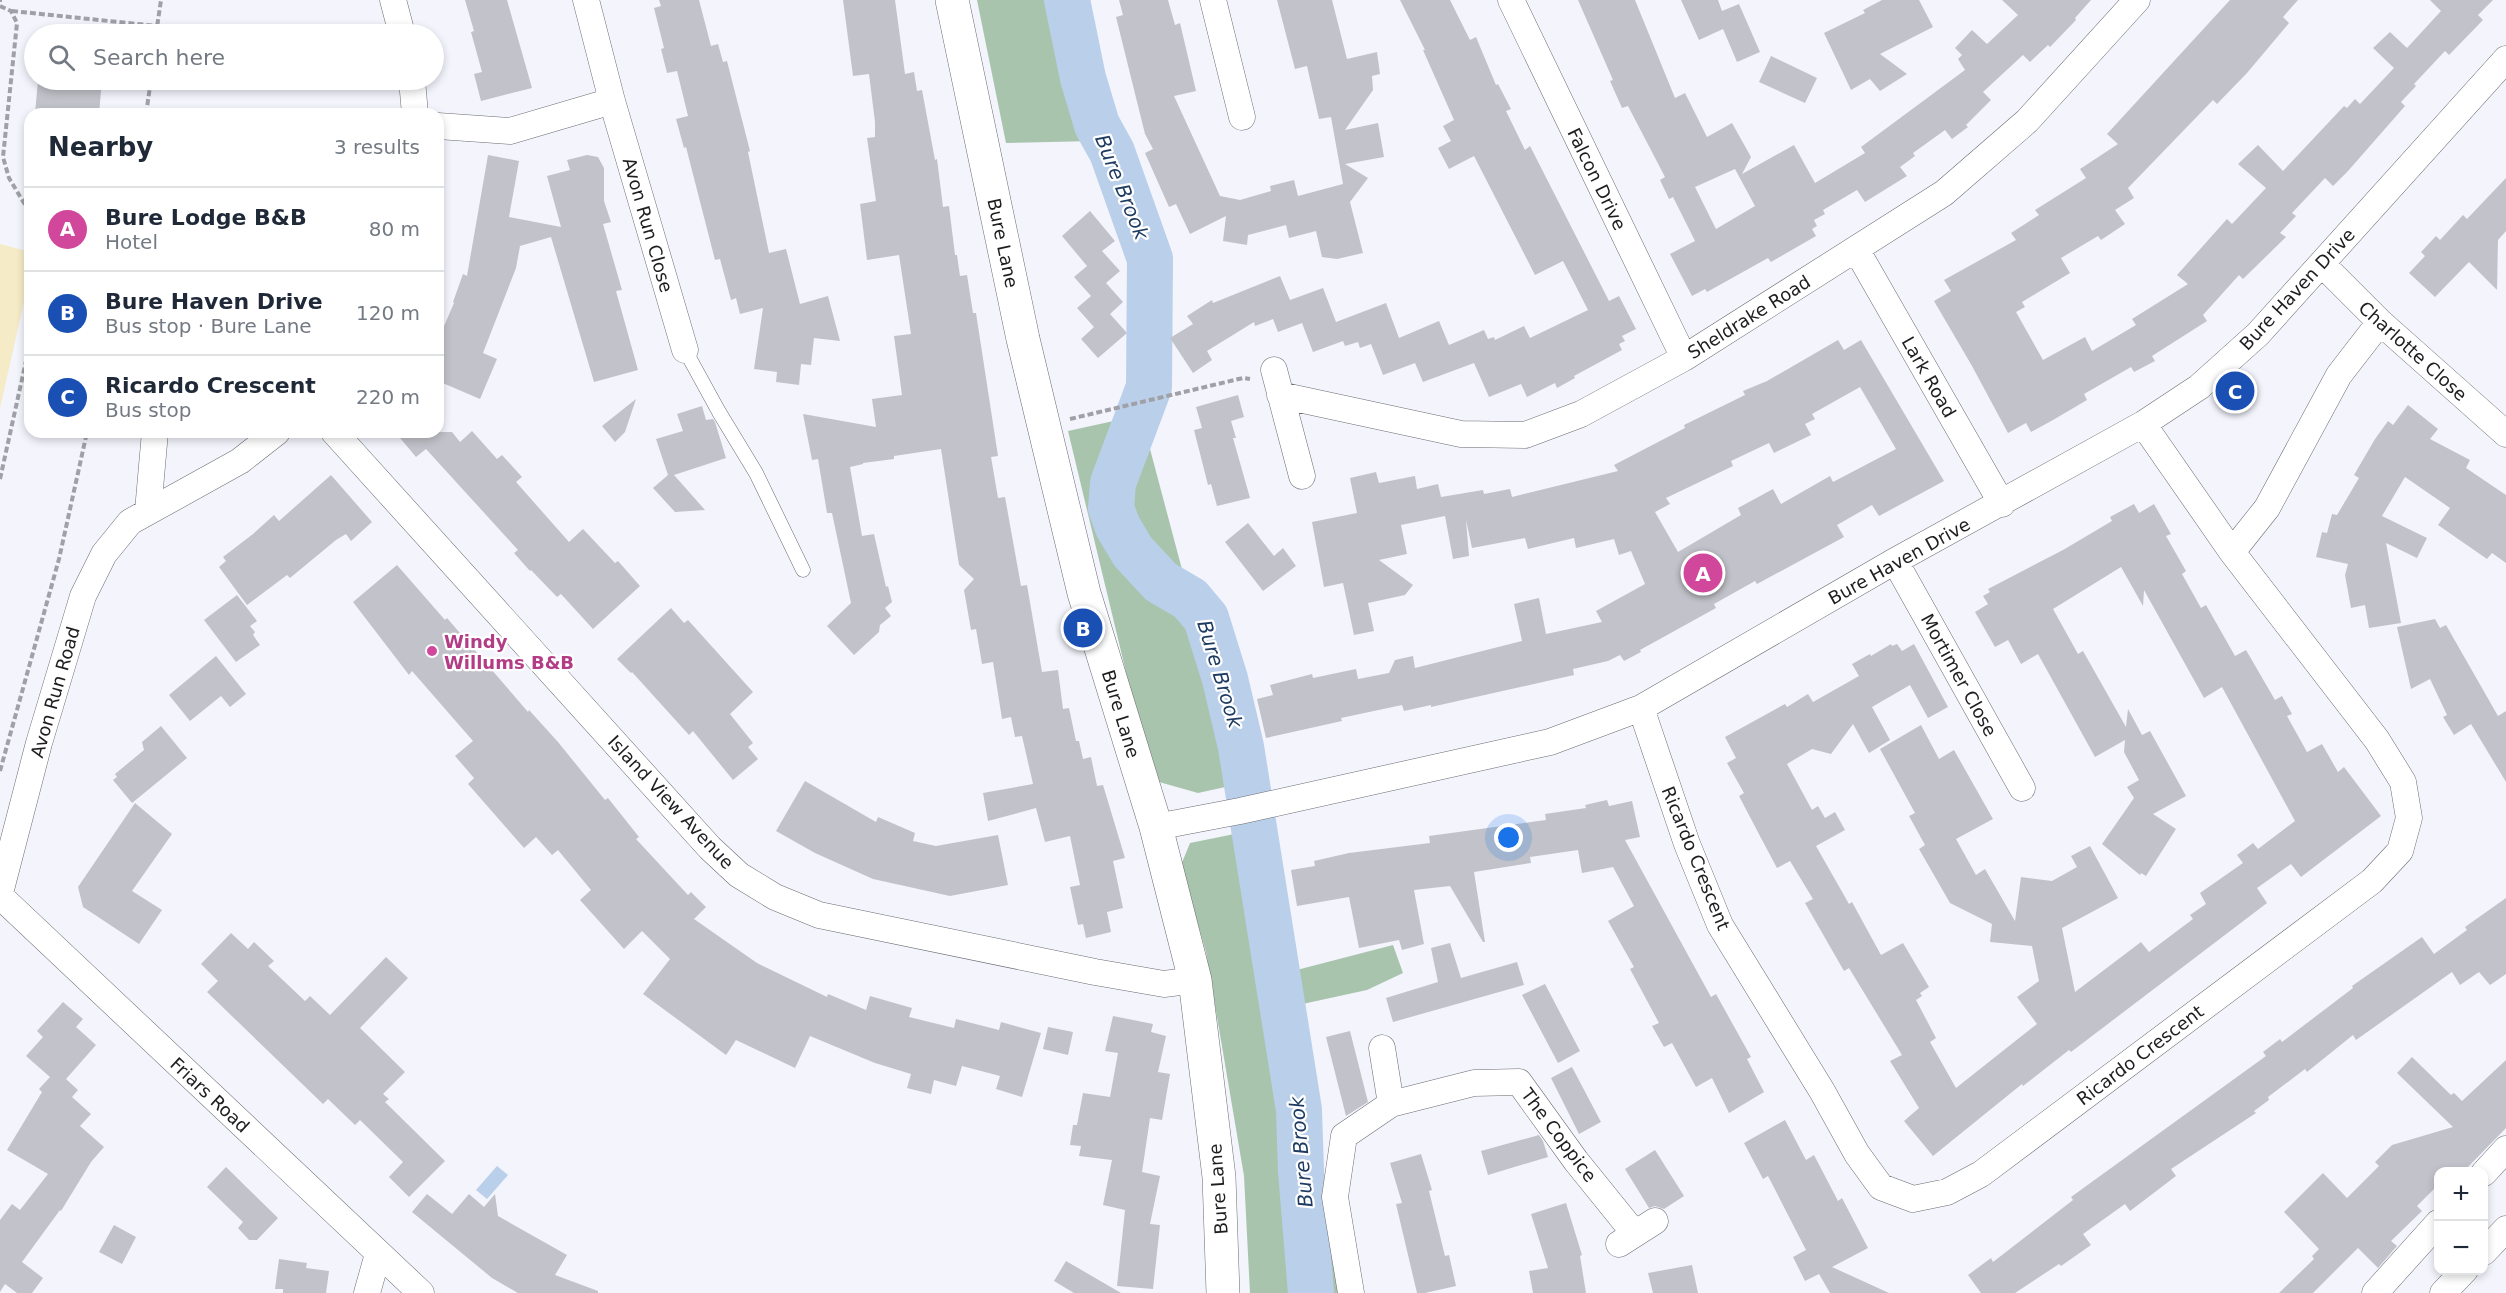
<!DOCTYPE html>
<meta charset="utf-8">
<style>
:root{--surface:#fff;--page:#f2f2f3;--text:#1f2937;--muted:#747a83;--line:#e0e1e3;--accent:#db2777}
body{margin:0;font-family:"DejaVu Sans",sans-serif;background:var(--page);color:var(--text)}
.controls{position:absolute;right:18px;bottom:18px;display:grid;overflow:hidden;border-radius:12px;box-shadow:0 3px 9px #0003}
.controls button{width:54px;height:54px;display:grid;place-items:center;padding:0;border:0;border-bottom:2px solid var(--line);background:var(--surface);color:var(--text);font:30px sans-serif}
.you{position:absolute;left:1509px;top:838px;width:21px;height:21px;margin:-15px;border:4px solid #fff;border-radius:50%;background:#1a73e8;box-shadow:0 0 0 9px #1a73e833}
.badge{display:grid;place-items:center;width:39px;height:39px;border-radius:50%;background:var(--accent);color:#fff;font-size:20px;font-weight:700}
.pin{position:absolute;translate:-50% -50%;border:3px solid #fff;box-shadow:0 2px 6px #0006}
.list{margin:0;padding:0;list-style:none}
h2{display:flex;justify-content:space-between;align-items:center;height:78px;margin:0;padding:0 24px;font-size:26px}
h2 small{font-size:20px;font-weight:400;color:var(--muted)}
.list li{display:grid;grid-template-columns:39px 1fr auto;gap:18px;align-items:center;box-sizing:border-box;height:84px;padding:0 24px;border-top:2px solid var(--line)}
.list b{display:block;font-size:22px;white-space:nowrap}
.list p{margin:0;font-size:20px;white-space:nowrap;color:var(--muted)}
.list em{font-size:20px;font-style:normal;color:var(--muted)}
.icon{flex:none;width:33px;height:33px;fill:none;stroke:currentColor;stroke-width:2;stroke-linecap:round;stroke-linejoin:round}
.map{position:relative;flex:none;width:2506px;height:1293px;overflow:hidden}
.search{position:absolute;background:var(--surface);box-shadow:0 3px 9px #0003;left:24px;top:24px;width:420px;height:66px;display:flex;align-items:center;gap:15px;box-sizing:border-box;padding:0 21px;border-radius:33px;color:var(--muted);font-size:22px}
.panel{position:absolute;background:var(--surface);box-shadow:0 3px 9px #0003;left:24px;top:108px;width:420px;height:330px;border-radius:18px}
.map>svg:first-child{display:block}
.forest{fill:#a9c4ad}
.sand{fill:#f5ebc6}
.water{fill:#bacfea}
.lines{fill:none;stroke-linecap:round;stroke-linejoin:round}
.river{stroke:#bacfea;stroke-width:46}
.building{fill:#c2c3ca;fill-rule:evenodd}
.service-casing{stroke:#6b6c72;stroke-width:15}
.minor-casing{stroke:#6b6c72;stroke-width:27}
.tertiary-casing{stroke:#6b6c72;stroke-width:34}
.path{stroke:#a0a1a7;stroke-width:4;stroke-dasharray:6 3;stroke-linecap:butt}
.service{stroke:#fff;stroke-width:14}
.minor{stroke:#fff;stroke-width:26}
.tertiary{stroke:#fff;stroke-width:33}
.hotel-dot{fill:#d1479c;stroke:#fff;stroke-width:2}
.labels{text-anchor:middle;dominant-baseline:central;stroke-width:4.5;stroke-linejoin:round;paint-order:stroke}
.street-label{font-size:18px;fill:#1e1e21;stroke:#fff}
.hotel-label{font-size:18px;font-weight:bold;fill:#b23c85;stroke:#fff;text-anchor:start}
.water-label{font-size:20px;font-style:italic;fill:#1e3c61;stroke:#fff}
</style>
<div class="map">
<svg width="2506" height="1293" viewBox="0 0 2506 1293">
<rect width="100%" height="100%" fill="#f3f4fc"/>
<path class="forest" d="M977,0H1081L1107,126L1094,141L1006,143Z
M1141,415L1239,784L1198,793L1152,780L1068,431Z
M1264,828L1289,972L1393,945L1403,973L1367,990L1298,1005L1315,1160L1340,1293H1250L1244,1176L1206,952L1181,865L1190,843Z"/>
<path class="sand" d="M0,244L30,252V275L0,408Z"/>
<path class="water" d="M497,1166L508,1175L487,1199L476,1190Z"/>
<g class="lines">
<path class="river" d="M1067,0L1083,78L1097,125L1112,152L1150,259L1149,387L1113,483L1111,508L1118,527L1133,552L1161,582L1190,599L1206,618L1225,679L1241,747L1299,1110L1301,1171L1311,1293"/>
</g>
<path class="building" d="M465,0H507L532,88L481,101L474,74L482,72L471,32L474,31Z
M659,0H699L711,46L718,44L723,62L727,61L750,151L748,152L769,253L786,249L800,304L828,296L840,341L814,338L811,365L801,364L799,385L776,382L777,372L754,369L763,308L740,314L736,298L731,300L720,259L715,260L686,147L684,148L676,119L688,116L677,71L667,73L661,49L664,48L654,8L661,6Z
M843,0H895L905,74L914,72L917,91L922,90L935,160L937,159L943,207L949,206L955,255H957L960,276L967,275L973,313H976L998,456L991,457L998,498L1005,497L1021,586L1027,585L1042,672L1058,670L1063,709L1069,708L1076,741H1079L1083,759L1091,757L1097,786L1103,785L1125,858L1113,861L1123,908L1107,912L1111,932L1086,938L1083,924L1078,925L1070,887L1080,885L1070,836L1045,842L1036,808L988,821L983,793L1033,784L1022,736L1015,737L1011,717L1002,719L993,662L982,664L976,629L971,630L964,590L974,579L959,565L941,449L894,456V459L863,463V464L850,467L862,536L874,534L886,587L888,586L892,602L885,608L891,616L880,625L879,632L854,655L827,626L851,603L832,513H827L818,459L812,460L803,414L876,427L872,399L902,395L894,336L911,334L899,255L867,260L860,204L876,201L867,138L875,137V122L869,74L853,76Z
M1119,0H1168L1175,25L1180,23L1196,91L1174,96L1220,196L1240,200L1271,191L1270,186L1294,180L1298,196L1343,184L1331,117L1319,119L1307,66L1295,69L1277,0H1332L1347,59L1377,52L1380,74L1372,76L1373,90L1345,130L1378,123L1384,157L1345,164L1368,178L1350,202L1363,253L1337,259L1322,257L1316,231L1289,238L1286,225L1248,235L1247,245L1223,241L1226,216L1190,234L1176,204L1169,207L1145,153L1153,149L1145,134L1116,17L1123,15Z
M1400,0H1450L1470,40L1476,37L1496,85L1498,84L1511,109L1506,111L1525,150L1530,146L1609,301L1619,296L1636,329L1622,336L1625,341L1619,344L1622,350L1574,376L1575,378L1557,388L1555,383L1527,397L1521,384L1489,397L1474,363L1423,382L1415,363L1383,375L1371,344L1360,348L1358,342L1345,346L1343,341L1313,352L1302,323L1278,332L1273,319L1255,326L1254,322L1207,351L1212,360L1193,373L1170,338L1193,324L1187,316L1212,300L1213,303L1280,276L1290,300L1323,288L1336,322L1386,303L1399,338L1439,321L1449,345L1484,330L1488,339L1494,337L1495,340L1524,326L1530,338L1588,310L1563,261L1535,275L1474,156L1449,169L1438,148L1451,141L1443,126L1454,120L1423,50H1425Z
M1578,0H1635L1675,98L1685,93L1707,137L1732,123L1751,157L1742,174L1794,145L1815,183L1865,153L1861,147L1965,70L1958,59L1962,55L1955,48L1972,30L1987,44L2018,15L2002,0H2091L2075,18L2076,20L2050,47L2048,45L2030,62L2023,55L1983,92L1991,100L1966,125L1968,127L1952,139L1945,130L1913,153L1915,156L1900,167L1907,176L1865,202L1857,190L1823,210L1825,214L1814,220L1817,226L1812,229L1816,236L1771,262L1768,258L1707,292L1705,289L1692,296L1670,254L1695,241L1673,197L1669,199L1660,180L1665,177L1628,106L1622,108L1610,81L1613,80ZM1735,169L1755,206L1716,229L1695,187Z
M1681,0H1718L1722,11L1739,4L1760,52L1737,62L1723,29L1699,40Z
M1882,0H1919L1933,27L1880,54L1907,74L1880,91L1870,79L1851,90L1824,33L1865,13L1863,10Z
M2230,0H2298L2283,17L2289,23L2247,73L2217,104L2213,100L2128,188L2134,198L2115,210L2125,224L2101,240L2098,236L2061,258L2070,273L2022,302L2025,307L2016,312L2043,360L2085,337L2092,351L2136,325L2132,319L2188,284L2177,275L2227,219L2232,224L2266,188L2238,164L2258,145L2283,171L2344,106L2347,108L2355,99L2360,104L2394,68L2373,48L2390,32L2407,48L2441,11L2430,0H2493L2478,15L2483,20L2449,55L2445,51L2414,84L2416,86L2401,102L2405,106L2348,171L2333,186L2325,178L2292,213L2296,216L2280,233L2286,237L2243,279L2239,275L2203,315L2207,321L2152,356L2155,361L2134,372L2131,367L2084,394L2087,400L2053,420L2031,432L2026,423L2008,433L1972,366L1934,301L1951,291L1944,280L2016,240L2011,233L2039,215L2035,210L2086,178L2080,169L2118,144L2107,134Z
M1771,56L1817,78L1805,103L1759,82Z
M38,80H102L99,114H35Z
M488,155L519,161L509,217L561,227L547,176L570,170L567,160L587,155L598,157L604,168V201L611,222L603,224L622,290L616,291L638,370L594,382L551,237L520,246L516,268L483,353L497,359L480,399L438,381V340L454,303L453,302L463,274L467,276Z
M2506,178V231L2498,240L2497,290L2469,262L2435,297L2409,273L2425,256L2421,252L2436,236L2440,240L2463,215L2467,219Z
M1090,211L1115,241L1102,251L1120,271L1106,283L1123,302L1110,314L1127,333L1098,358L1081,339L1094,327L1077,308L1091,296L1074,277L1087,266L1062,236Z
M1838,340L1844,350L1861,340L1944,481L1879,516L1872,505L1837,525L1844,537L1757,584L1755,581L1714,604L1716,608L1640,650L1641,652L1624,661L1620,655L1608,661L1573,669L1574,675L1431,707V705L1404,711L1402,705L1341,718L1342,721L1266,738L1257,699L1273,695L1270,685L1312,674L1313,678L1356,669L1358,679L1389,673L1395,660L1413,656L1415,668L1522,641L1514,604L1539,598L1546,634L1602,622L1596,611L1645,584L1631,551L1619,555L1614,539L1576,548L1574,538L1528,549L1525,538L1472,548L1466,520L1469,556L1453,559L1445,516L1401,525L1407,554L1379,560L1413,585L1405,595L1368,603L1374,631L1354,635L1343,583L1324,587L1312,522L1357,513L1350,478L1376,472L1379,483L1415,476L1417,489L1438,484L1441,497L1483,490L1484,494L1510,489L1512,497L1618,471L1614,465L1685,428L1684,425L1745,395L1743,391L1767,381ZM1860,387L1896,449L1833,482L1830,476L1781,504L1773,489L1738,508L1741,515L1678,552L1655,512L1670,504L1666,498L1733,466L1731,461L1769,443L1774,453L1811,435L1805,424L1815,419L1812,414Z
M1238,395L1244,417L1231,421L1236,438H1233L1250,498L1217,506L1211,484L1208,485L1194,430L1202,428L1196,407Z
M636,399L625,432L615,442L602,426Z
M2408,405L2438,429L2430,439L2470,460L2466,468L2506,495V563L2492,553L2487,559L2438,525L2450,508L2405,477L2382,516L2427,538L2417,558L2386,543L2401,623L2369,628L2365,605L2351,608L2345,575L2348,564L2316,557L2322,532L2327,533L2332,514L2337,515L2359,478L2354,475L2375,439L2388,421L2393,425Z
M702,406L706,420L713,419L715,422L726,458L674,475L705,510L675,512L653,488L668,475L656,439L683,431L677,414Z
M472,431L497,459L502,455L522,477L516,482L569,542L583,529L615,563L618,561L640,586L593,629L561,594L557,597L531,570L530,571L514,553L518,550L426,449L416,457L395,432H452L460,442Z
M331,475L372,522L351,541L346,534L336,540L290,578L287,575L247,605L219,567L226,561L223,557L253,534L274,515L279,521Z
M2134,504L2139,513L2154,504L2171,534L2166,536L2186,571L2182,574L2201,608L2206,605L2235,656L2246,650L2275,700L2282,696L2292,714L2287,716L2307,752L2322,744L2338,772L2344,767L2381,816L2301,877L2291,864L2257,888L2267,903L2071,1052L2069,1050L2023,1086L2022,1084L1933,1156L1904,1121L1919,1108L1890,1061L1902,1055L1849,968L1844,971L1805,903L1813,899L1790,861L1777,868L1761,838L1739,796L1744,793L1727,763L1736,758L1725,737L1785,704L1787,707L1808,694L1813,702L1859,676L1852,664L1870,654L1871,656L1891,644L1892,646L1897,644L1902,651L1914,644L1948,707L1928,718L1910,685L1872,707L1890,740L1869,753L1853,724L1831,754L1812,749L1787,764L1812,810L1818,806L1825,818L1835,812L1845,830L1816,846L1849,904L1852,902L1881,955L1903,943L1929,987L1920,993L1922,996L1916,1000L1936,1038L1930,1042L1956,1088L2037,1024L2017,997L2039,981L2032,946L1990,942L1992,924L1950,903L1919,849L1925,845L1909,816L1915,813L1880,749L1921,725L1939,759L1954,750L1993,819L1956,839L1976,875L1985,869L2015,921L2021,877L2052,881L2077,867L2071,856L2090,846L2118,898L2062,928L2075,992L2141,942L2149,952L2193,919L2190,915L2206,904L2200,893L2243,863L2237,855L2253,843L2258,849L2295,821L2222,687L2204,698L2144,590L2143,606L2121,567L2053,609L2078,654L2083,651L2126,727L2128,709L2142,735L2150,731L2186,796L2153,814L2176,829L2146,876L2141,873L2140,875L2102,844L2134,798L2127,787L2139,780L2124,752L2125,740L2095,757L2038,654L2021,664L2008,640L1995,647L1975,612L1988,604L1983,596L1990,592L1988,589L2063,550L2112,521L2110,517Z
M1248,523L1274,556L1283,548L1296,566L1263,591L1225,542Z
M397,565L445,620L447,618L528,712L529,710L558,742L605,800L608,798L639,837L636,839L688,895L691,892L706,907L694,919L757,963L827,997L828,994L866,1010L870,996L912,1008L909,1017L954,1028L956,1019L999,1030L1001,1022L1041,1033L1022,1097L996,1089L1000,1076L962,1066L956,1086L934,1080L931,1094L907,1088L911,1074L875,1063L810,1036L795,1068L736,1040L726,1055L643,994L670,959L642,931L624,949L580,900L591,890L558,850L552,855L536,837L524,848L468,784L474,778L455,756L473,741L412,671L409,675L353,602Z
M237,595L257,621L250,626L255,632L253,635L260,645L236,662L204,620Z
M671,608L684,623L688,620L753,692L730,714L753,743L748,747L758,759L733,780L693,731L689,735L632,672L631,673L617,659Z
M2435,619L2440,628L2446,625L2498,716L2506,711V782L2471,724L2454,735L2443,717L2447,715L2430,679L2411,689L2397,627Z
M216,656L246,694L230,707L221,696L190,721L169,695Z
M161,726L187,758L132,803L113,780L117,777L115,774L144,750L142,742Z
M805,781L876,822L878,817L915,833L913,841L936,846L998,835L1008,885L950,896L873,879L815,853L776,831Z
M1607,800L1609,806L1632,801L1640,837L1625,840L1711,997L1716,994L1751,1057L1747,1059L1764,1092L1729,1113L1712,1078L1696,1087L1672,1043L1664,1047L1652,1026L1659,1023L1630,969L1634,967L1608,921L1634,906L1613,867L1582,873L1578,850L1530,857L1531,863L1474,872L1485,942H1483L1450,886L1414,890L1424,944L1402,950L1399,940L1359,948L1349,897L1297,906L1291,870L1315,866L1314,861L1349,853L1430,843L1429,836L1546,820L1545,814L1586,808L1585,805Z
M135,803L172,834L132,891L162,910L139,944L83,907L78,887Z
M2506,898V974L2490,985L2479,972L2460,985L2452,972L2356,1040L2353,1035L2307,1072L2305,1069L2268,1097L2269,1100L2254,1111L2256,1113L2171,1169L2176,1176L2130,1211L2125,1204L2083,1234L2091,1245L2061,1266L2059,1264L2015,1293H1981L1968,1275L1991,1258L1993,1262L2073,1200L2071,1197L2266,1056L2263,1052L2280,1039L2282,1042L2353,988L2352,986L2422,937L2434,954L2467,930L2465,927Z
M231,933L248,949L254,942L274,961L268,966L305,1001L310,996L330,1015L386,957L408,978L360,1028L405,1072L383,1094L389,1099L385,1102L445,1161L409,1197L389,1177L403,1162L360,1120L355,1125L328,1099L323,1104L207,992L218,981L201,964Z
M1450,943L1461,978L1517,962L1524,985L1393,1022L1386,998L1438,982L1431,948Z
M1545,984L1580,1051L1558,1063L1522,995Z
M63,1002L83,1019L76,1027L96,1045L66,1079L78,1090L72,1097L91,1114L80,1126L104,1147L91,1162L61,1211L60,1210L22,1262L43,1278L32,1293H17L5,1284L0,1292V1220L12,1204L20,1210L48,1174L7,1150L42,1092L39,1089L50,1077L26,1056L43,1037L37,1031Z
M1113,1016L1153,1024L1151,1032L1166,1036L1158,1072L1170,1074L1162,1120L1150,1118L1142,1172L1160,1176L1150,1224L1160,1225L1153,1289L1117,1286L1125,1210L1103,1205L1112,1160L1079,1156L1081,1146L1070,1145L1073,1125H1077L1083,1093L1110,1097L1118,1053L1105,1051Z
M1048,1027L1073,1032L1068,1055L1043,1049Z
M1350,1031L1368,1102L1346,1116L1326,1037Z
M2412,1057L2451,1095L2454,1093L2462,1101L2506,1060V1128L2463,1172H2439V1184L2417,1206L2422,1211L2391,1241L2397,1246L2378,1268L2358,1248L2313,1293H2279L2314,1259L2312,1256L2319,1249L2284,1212L2323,1173L2347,1198L2379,1166L2375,1162L2392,1145L2453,1127L2397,1073Z
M1572,1067L1601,1122L1579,1134L1551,1078Z
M1785,1120L1806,1160L1814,1155L1838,1201L1842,1198L1868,1248L1832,1267L1889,1293H1830L1819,1274L1805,1281L1793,1257L1806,1250L1768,1176L1763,1179L1744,1143Z
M1539,1135L1543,1141L1548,1157L1488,1175L1481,1151Z
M1655,1150L1684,1196L1664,1209L1655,1206L1649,1208L1625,1169Z
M1421,1154L1432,1190L1429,1191L1445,1256L1449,1255L1456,1286L1425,1293H1417L1396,1204L1402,1203L1390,1163Z
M226,1167L278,1218L257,1240H249L238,1228L243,1222L207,1187Z
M427,1194L452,1214L469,1194L484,1207L495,1194L498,1216L567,1255L555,1275L598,1291V1293H518L492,1278L412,1212Z
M1566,1203L1582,1255L1580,1256L1586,1293H1533L1529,1271L1548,1268L1531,1214Z
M114,1225L136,1237L122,1264L99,1252Z
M279,1259L307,1263L306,1268L329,1271L326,1293H283V1289H275Z
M1066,1261L1121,1293H1074L1054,1281Z
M1692,1265L1698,1293H1653L1648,1273Z"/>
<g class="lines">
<defs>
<path id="service" d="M685,350L719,412L756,473L803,570"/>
<path id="minor" d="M393,0L402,34
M586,0L612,101L685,350
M1213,0L1242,117
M1511,0L1684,358
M412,80L415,114
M438,126L510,131L612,101
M1856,249L2002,504
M2323,265L2380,322L2506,434
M1274,370L1302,476
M1280,395L1461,434L1525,435L1581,414L1684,358L1944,193L2027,121L2137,0
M334,432L710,848L739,875L775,897L819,915L1095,972L1164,984L1195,980
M148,511L155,432
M2232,552L2267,508L2339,375L2380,322
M1895,561L2022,788
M1641,708L1687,844L1720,925L1822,1091L1857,1154L1881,1187L1913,1199L1947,1192L1981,1174L2372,881L2400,851L2409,818L2403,782L2377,740L2232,552L2143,424
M1156,827L1240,811L1550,742L1641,708L1895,561L2143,424L2199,387L2258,334L2506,59
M0,893L39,743L83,596L104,554L130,522L240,461L277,432
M0,896L421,1293
M1382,1048L1391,1104
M2484,1173L2506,1149
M1619,1244L1655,1221
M2484,1252L2506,1229
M367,1293L378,1254
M1351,1293L1335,1197L1344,1136L1391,1104L1474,1083L1519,1082L1576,1161L1635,1234
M2375,1293L2438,1223
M2443,1293L2465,1270"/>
<path id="tertiary" d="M952,0L1023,339L1084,593L1156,827L1195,980L1219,1177L1223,1293"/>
</defs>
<use href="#service" class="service-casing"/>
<use href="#minor" class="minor-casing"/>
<use href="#tertiary" class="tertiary-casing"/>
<path class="path" d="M0,2V0
M0,6L11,11L17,23L3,157L9,178L30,213
M12,11L157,26
M156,34L161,0
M146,114L151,80
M1070,419L1243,378L1250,379
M0,479L30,343
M0,771L59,559L87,432"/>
<use href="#service" class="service"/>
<use href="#minor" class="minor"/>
<use href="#tertiary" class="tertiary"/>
</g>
<circle class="hotel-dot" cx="432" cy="651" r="6"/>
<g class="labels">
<g class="street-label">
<text transform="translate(1597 179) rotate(64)">Falcon Drive</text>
<text transform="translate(648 225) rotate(74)">Avon Run Close</text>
<text transform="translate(1003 243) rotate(78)">Bure Lane</text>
<text transform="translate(2297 289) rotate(-47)">Bure Haven Drive</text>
<text transform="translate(1749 317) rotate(-32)">Sheldrake Road</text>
<text transform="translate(2413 351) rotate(42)">Charlotte Close</text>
<text transform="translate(1929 377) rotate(60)">Lark Road</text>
<text transform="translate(1899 561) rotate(-29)">Bure Haven Drive</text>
<text transform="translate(1959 675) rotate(61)">Mortimer Close</text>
<text transform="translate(55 692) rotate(-74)">Avon Run Road</text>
<text transform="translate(1121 714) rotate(73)">Bure Lane</text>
<text transform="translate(671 802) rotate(47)">Island View Avenue</text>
<text transform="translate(1696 858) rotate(68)">Ricardo Crescent</text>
<text transform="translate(2140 1055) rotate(-37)">Ricardo Crescent</text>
<text transform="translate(210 1095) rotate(43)">Friars Road</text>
<text transform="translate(1559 1135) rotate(53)">The Coppice</text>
<text transform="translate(1218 1189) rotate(-94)">Bure Lane</text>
</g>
<g class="hotel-label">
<text x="444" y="641">Windy<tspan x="444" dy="21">Willums B&amp;B</tspan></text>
</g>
<g class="water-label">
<text transform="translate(1122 187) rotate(68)">Bure Brook</text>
<text transform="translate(1220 674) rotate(73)">Bure Brook</text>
<text transform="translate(1301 1152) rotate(-95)">Bure Brook</text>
</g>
</g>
</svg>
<div class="controls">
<button>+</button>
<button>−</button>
</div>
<div class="you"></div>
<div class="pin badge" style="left:1703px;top:573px;background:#d1479c">A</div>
<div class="pin badge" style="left:1083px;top:628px;background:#1a4fb4">B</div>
<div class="pin badge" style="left:2235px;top:391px;background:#1a4fb4">C</div>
<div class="search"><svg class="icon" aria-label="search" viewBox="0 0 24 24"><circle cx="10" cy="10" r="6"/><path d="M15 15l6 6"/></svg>Search here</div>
<section class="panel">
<h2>Nearby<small>3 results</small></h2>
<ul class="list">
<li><span class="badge" style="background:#d1479c">A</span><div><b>Bure Lodge B&amp;B</b><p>Hotel</p></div><em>80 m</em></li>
<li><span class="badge" style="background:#1a4fb4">B</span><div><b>Bure Haven Drive</b><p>Bus stop · Bure Lane</p></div><em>120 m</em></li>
<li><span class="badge" style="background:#1a4fb4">C</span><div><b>Ricardo Crescent</b><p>Bus stop</p></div><em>220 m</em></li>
</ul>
</section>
</div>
